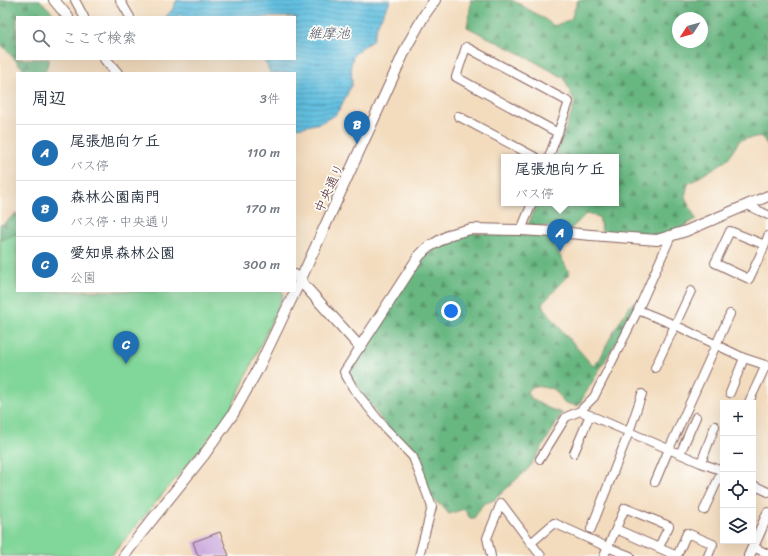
<!DOCTYPE html>
<html lang="ja">
<meta charset="utf-8">
<style>
:root{--surface:#fff;--page:#f2f2f3;--text:#1f2937;--muted:#747a83;--line:#e0e1e3;--accent:#1f6fb2}
body{margin:0;font-family:Sriracha,"Klee One",sans-serif;background:var(--page);color:var(--text)}
.controls{position:absolute;right:12px;bottom:12px;display:grid;overflow:hidden;border-radius:0px;box-shadow:0 4px 16px #0002}
.controls button{width:36px;height:36px;display:grid;place-items:center;padding:0;border:0;border-bottom:1px solid var(--line);background:var(--surface);color:var(--text);font:20px sans-serif}
.compass{position:absolute;left:672px;top:12px;width:36px;height:36px;border-radius:50%;background:var(--surface);box-shadow:0 4px 16px #0002;rotate:234deg}
.you{position:absolute;left:451px;top:311px;width:14px;height:14px;margin:-10px;border:3px solid #fff;border-radius:50%;background:#1a73e8;box-shadow:0 0 0 6px #1a73e833}
.badge{display:grid;place-items:center;width:26px;height:26px;border-radius:50%;background:var(--accent);color:#fff;font-size:13px;font-weight:700}
.pin{position:absolute;translate:-50% -33px;filter:drop-shadow(0 1px 2px #0008)}
.pin::after{content:'';position:absolute;top:21px;width:14px;height:12px;background:inherit;clip-path:polygon(0 0,100% 0,50% 100%)}
.popup{position:absolute;left:501px;top:154px;width:118px;height:52px;box-sizing:border-box;display:grid;place-content:center;border-radius:0px;background:var(--surface);filter:drop-shadow(0 1px 3px #0005);font-size:13px;white-space:nowrap;color:var(--muted)}
.popup b{font-size:15px;color:var(--text)}
.popup::after{content:'';position:absolute;left:50%;top:100%;margin-left:-8px;border:8px solid transparent;border-top-color:var(--surface)}
.list{margin:0;padding:0;list-style:none}
h2{display:flex;justify-content:space-between;align-items:center;height:52px;margin:0;padding:0 16px;font-size:17px}
h2 small{font-size:13px;font-weight:400;color:var(--muted)}
.list li{display:grid;grid-template-columns:26px 1fr auto;gap:12px;align-items:center;box-sizing:border-box;height:56px;padding:0 16px;border-top:1px solid var(--line)}
.list b{display:block;font-size:15px;white-space:nowrap}
.list p{margin:0;font-size:13px;white-space:nowrap;color:var(--muted)}
.list em{font-size:13px;font-style:normal;color:var(--muted)}
.icon{flex:none;width:22px;height:22px;fill:none;stroke:currentColor;stroke-width:2;stroke-linecap:round;stroke-linejoin:round}
.map{position:relative;flex:none;width:768px;height:556px;overflow:hidden}
.search{position:absolute;background:var(--surface);box-shadow:0 4px 16px #0002;left:16px;top:16px;width:280px;height:44px;display:flex;align-items:center;gap:10px;box-sizing:border-box;padding:0 14px;border-radius:0px;color:var(--muted);font-size:15px}
.panel{position:absolute;background:var(--surface);box-shadow:0 4px 16px #0002;left:16px;top:72px;width:280px;height:220px;border-radius:0px}
.map>svg:first-child{display:block}
.forest{fill:url(#forest-firs);stroke:#596b56;fill-rule:evenodd}
.park{fill:#81d699;stroke:#667a62}
.water{fill:url(#water-rules);stroke:#567086}
.building{fill:#ceafe0}
.lines{fill:none;stroke-linecap:round;stroke-linejoin:round}
.minor-casing{stroke:#85615e;stroke-width:10}
.tertiary-casing{stroke:#85615e;stroke-width:12}
.minor{stroke:#fff;stroke-width:8}
.tertiary{stroke:#fff;stroke-width:10}
.labels{text-anchor:middle;dominant-baseline:central;stroke-width:3.5;stroke-linejoin:round;paint-order:stroke}
.street-label{font-size:13px;fill:#4a1f2b;stroke:#fdfcf7}
.water-label{font-size:14px;font-style:italic;fill:#52576a;stroke:#fdfcf7}
</style>
<div class="map">
<svg width="768" height="556" viewBox="0 0 768 556">
<defs>
<pattern id="forest-firs" width="22" height="20" patternUnits="userSpaceOnUse"><rect width="22" height="20" fill="#68b781"/><path d="M5 1l3.5 6h-7zM16 11l3.5 6h-7z" fill="#58946a"/></pattern>
<pattern id="water-rules" width="6" height="5" patternUnits="userSpaceOnUse"><rect width="6" height="5" fill="#62c0e0"/><path d="M0 2.5h6" fill="none" stroke="#539bb6"/></pattern>
</defs>
<rect width="100%" height="100%" fill="#fdfcf7"/>
<filter id="ink" filterUnits="userSpaceOnUse"><feTurbulence type="fractalNoise" baseFrequency=".025" numOctaves="2"/><feDisplacementMap in="SourceGraphic" scale="8" xChannelSelector="R" yChannelSelector="G"/><feConvolveMatrix kernelMatrix="1 2 1 2 8 2 1 2 1" color-interpolation-filters="sRGB"/></filter>
<filter id="wash" filterUnits="userSpaceOnUse"><feTurbulence type="fractalNoise" baseFrequency=".012" numOctaves="4" result="noise"/><feDisplacementMap in="SourceGraphic" scale="16" xChannelSelector="R" yChannelSelector="G"/><feGaussianBlur stdDeviation="0.9" result="paint"/><feColorMatrix in="noise" values="0 0 0 0 0 0 0 0 0 0 0 0 0 0 0 0 0 1.4 0 .05"/><feComposite in="paint" operator="in"/></filter>
<g filter="url(#wash)">
<rect width="100%" height="100%" fill="#f3dcbe"/>
<path class="forest" d="M0,0H40L57,17H17V59H49L45,73H27L0,43Z
M470,0H512L542,17L554,26L571,19L578,0H768V147L762,136L740,140L727,160L688,184L685,197L696,219L677,231L656,236L602,231L599,217L587,213L571,229L528,225L537,203H616V157H555L575,103L564,78L521,54L467,27L471,3ZM678,18H702V42H678Z
M17,213V291L0,299V225L3,224Z
M471,233L547,236L555,246L570,274L542,304L562,331L593,366L600,359L609,340L625,313L634,301L636,308L578,406L565,403L554,389L534,386L526,392C532,402 551,410 562,413L552,431L529,468L494,500L483,504L474,518H470L464,509L449,514L442,506L430,498L413,456L386,426L346,372L420,257L451,237Z"/>
<path class="park" d="M17,234V291H282L283,295L272,320L231,409L201,448L111,556H0V240Z"/>
<path class="water" d="M177,0H391L379,21L372,41L361,48L353,56L351,65L352,84L340,108L335,115L320,123L302,127L295,128V73H270L267,65L262,59H295V17H183L180,15L177,17H165L172,10Z"/>
<g id="blocks">
<path class="building" d="M220,532L229,556H198L193,542Z"/>
</g>
</g>
<g filter="url(#ink)">
<use href="#blocks" fill-opacity="0" stroke="#85615e" stroke-width="1"/>
<g class="lines">
<defs>
<path id="minor" d="M75,0L84,17
M120,0L130,17
M458,116L535,157
M549,157L569,102L466,47L456,77L558,133
M750,203L751,207L768,215
M521,230L532,203
M671,236L638,310L675,325L744,358L768,366
M765,245L730,231L715,263L749,279L765,245L768,236
M360,347L344,372L353,388L385,428L413,457L432,507L419,556
M655,368L691,291
M730,393L744,358
M749,402L766,365
M580,411L701,463L723,471
M574,453L590,415
M680,454L696,417
M540,459L566,417L580,411L594,397L638,310
M701,463L715,426
M655,482L669,449L730,314
M753,485L768,492
M704,510L722,471
M591,529L629,432L642,394
M616,529L677,556
M753,547L768,554
M491,556L487,538L501,503L531,543
M541,556L531,543L554,523L607,547L630,556
M604,556L625,508L669,526L659,547
M677,556L687,533L713,544L708,556"/>
<path id="tertiary" d="M54,0L68,17
M105,59L117,73
M295,275L360,347L419,256L427,248L451,234L471,229L521,230L569,233L591,235L657,240L686,231L768,196
M124,556L139,536L204,455L233,414L258,369L300,281L408,44L425,14L435,0
M749,556L768,513"/>
</defs>
<use href="#minor" class="minor-casing"/>
<use href="#tertiary" class="tertiary-casing"/>
<use href="#minor" class="minor"/>
<use href="#tertiary" class="tertiary"/>
</g>
</g>
<g class="labels">
<g class="street-label">
<text transform="translate(329 188) rotate(-65)">中央通り</text>
</g>
<g class="water-label">
<text x="329" y="33">維摩池</text>
</g>
</g>
</svg>
<div class="controls">
<button>+</button>
<button>−</button>
<button><svg class="icon" aria-label="locate" viewBox="0 0 24 24"><circle cx="12" cy="12" r="6"/><path d="M12 2v4M12 18v4M2 12h4M18 12h4"/></svg></button>
<button><svg class="icon" aria-label="layers" viewBox="0 0 24 24"><path d="M12 4l9 5-9 5-9-5zM3 14l9 5 9-5"/></svg></button>
</div>
<svg class="compass" viewBox="-18 -18 36 36"><path d="M0-13l5 13h-10z" fill="#e53935"/><path d="M0 13l5-13h-10z" fill="#747a83"/></svg>
<div class="you"></div>
<div class="pin badge" style="left:560px;top:252px">A</div>
<div class="popup"><b>尾張旭向ケ丘</b>バス停</div>
<div class="pin badge" style="left:357px;top:144px">B</div>
<div class="pin badge" style="left:126px;top:364px">C</div>
<div class="search"><svg class="icon" aria-label="search" viewBox="0 0 24 24"><circle cx="10" cy="10" r="6"/><path d="M15 15l6 6"/></svg>ここで検索</div>
<section class="panel">
<h2>周辺<small>3件</small></h2>
<ul class="list">
<li><span class="badge">A</span><div><b>尾張旭向ケ丘</b><p>バス停</p></div><em>110 m</em></li>
<li><span class="badge">B</span><div><b>森林公園南門</b><p>バス停 · 中央通り</p></div><em>170 m</em></li>
<li><span class="badge">C</span><div><b>愛知県森林公園</b><p>公園</p></div><em>300 m</em></li>
</ul>
</section>
</div>
